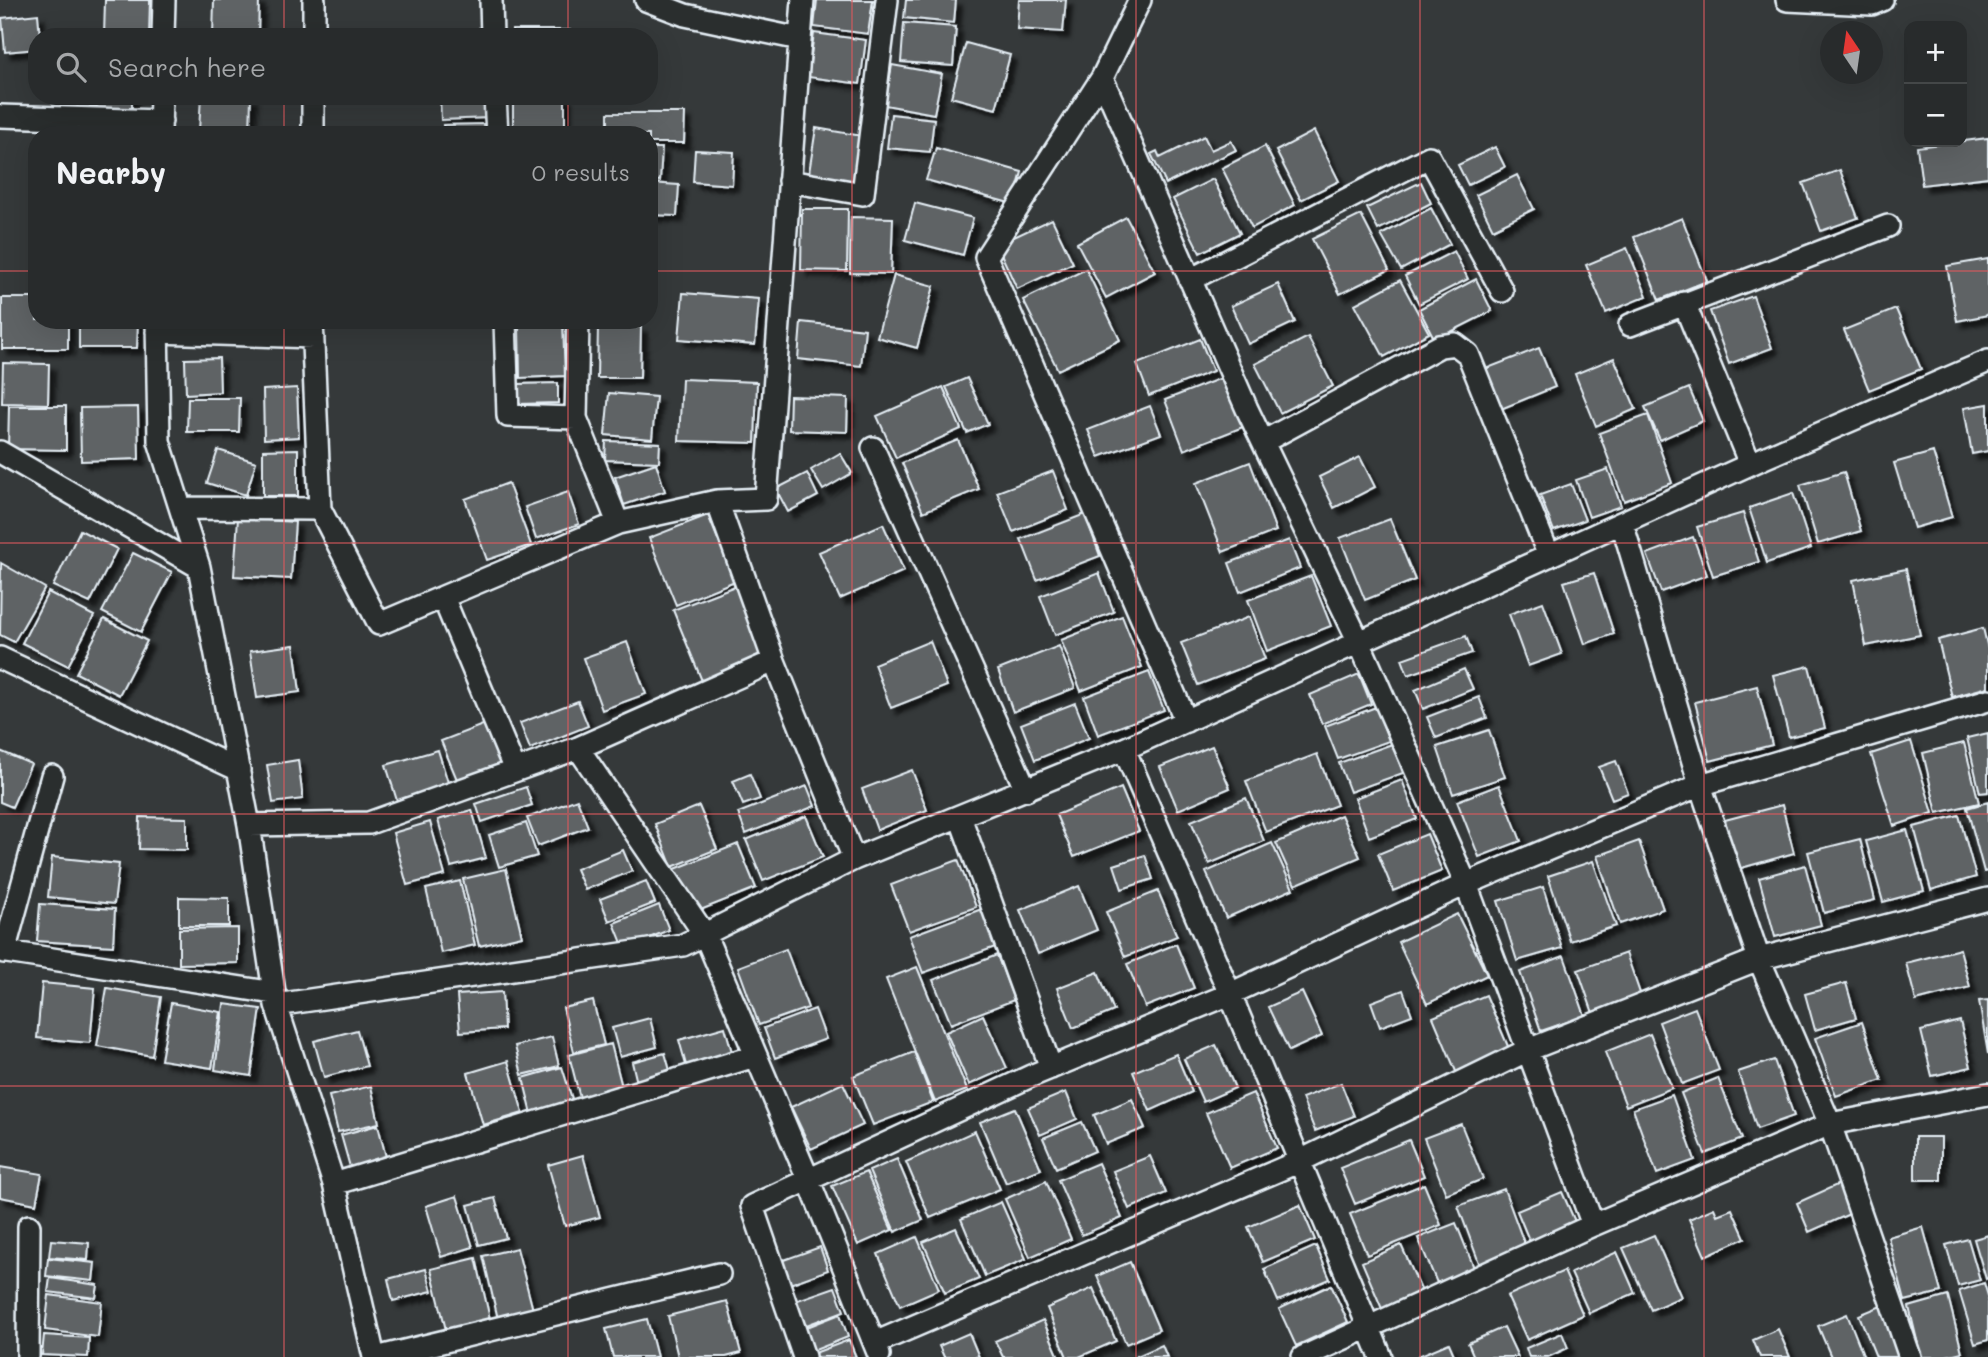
<!DOCTYPE html>
<meta charset="utf-8">
<style>
:root{--surface:#282b2c;--page:#303334;--text:#f1f3f6;--muted:#a5a7a9;--line:#444748}
body{margin:0;font-family:Mali,sans-serif;background:var(--page);color:var(--text)}
.controls{position:absolute;right:21px;top:21px;display:grid;overflow:hidden;border-radius:14px;box-shadow:0 7px 28px #0002}
.controls button{width:63px;height:63px;display:grid;place-items:center;padding:0;border:0;border-bottom:2px solid var(--line);background:var(--surface);color:var(--text);font:35px sans-serif}
.compass{position:absolute;left:1820px;top:21px;width:63px;height:63px;border-radius:50%;background:var(--surface);box-shadow:0 7px 28px #0002;rotate:347deg}
.list{margin:0;padding:0;list-style:none}
h2{display:flex;justify-content:space-between;align-items:center;height:91px;margin:0;padding:0 28px;font-size:30px}
h2 small{font-size:23px;font-weight:400;color:var(--muted)}
.icon{flex:none;width:38px;height:38px;fill:none;stroke:currentColor;stroke-width:2;stroke-linecap:round;stroke-linejoin:round}
.map{position:relative;flex:none;width:1988px;height:1357px;overflow:hidden}
.search{position:absolute;background:var(--surface);box-shadow:0 7px 28px #0002;left:28px;top:28px;width:630px;height:77px;display:flex;align-items:center;gap:18px;box-sizing:border-box;padding:0 24px;border-radius:28px;color:var(--muted);font-size:26px}
.panel{position:absolute;background:var(--surface);box-shadow:0 7px 28px #0002;left:28px;top:126px;width:630px;height:203px;border-radius:28px}
.map>svg:first-child{display:block}
.building{fill:#5f6365;stroke:#e8f1f8;stroke-width:2;filter:url(#shadow)}
.lines{fill:none;stroke-linecap:round;stroke-linejoin:round}
.street-casing{stroke:#e8f1f8;stroke-width:26}
.street{stroke:#2a2d2e;stroke-width:21}
.grid{fill:none;stroke:#da5a5c;stroke-width:2;stroke-opacity:0.55}
</style>
<div class="map">
<svg width="1988" height="1357" viewBox="0 0 1988 1357">
<defs>
<filter id="shadow"><feDropShadow dx="6" dy="6" stdDeviation="2" flood-color="#0009"/></filter>
</defs>
<rect width="100%" height="100%" fill="#35393a"/>
<filter id="ink" filterUnits="userSpaceOnUse"><feTurbulence type="fractalNoise" baseFrequency=".0143" numOctaves="2"/><feDisplacementMap in="SourceGraphic" scale="14" xChannelSelector="R" yChannelSelector="G"/><feConvolveMatrix kernelMatrix="1 2 1 2 8 2 1 2 1" color-interpolation-filters="sRGB"/></filter>
<g filter="url(#ink)">
<path class="building" d="M105,0H150L149,37H104Z
M214,0H259L258,37H213Z
M817,0H873L868,34L814,27Z
M906,0H956L954,23L904,18Z
M1019,0H1066L1063,32L1017,29Z
M38,14L40,37H37V49L5,52L2,18Z
M904,23L956,27L953,66L901,62Z
M512,30H570V37H512Z
M814,33L866,40L860,84L808,77Z
M966,43L1010,55L996,109L951,97Z
M892,65L942,74L934,114L885,105Z
M78,96H132V113L77,112Z
M201,96H251L250,133L199,131Z
M440,96H487V118L441,120Z
M513,96H565V128L513,127Z
M608,113H685L684,143H649V135H608Z
M891,114L934,119L930,152L887,148Z
M486,124V135H444L443,125Z
M816,128L862,136L853,187L808,179Z
M78,131H138V135H78Z
M1314,131L1339,181L1301,200L1276,151Z
M1204,136L1211,150L1231,141L1236,150L1166,184L1151,154L1157,151L1160,158Z
M1988,138V177L1922,185L1917,147Z
M1265,146L1295,205L1252,228L1222,168Z
M1495,147L1505,167L1468,185L1458,165Z
M649,148H662L660,181L649,180Z
M936,148L1022,172L1013,204L926,180Z
M695,150L734,152L732,185L693,182Z
M1840,170L1858,218L1821,231L1803,183Z
M1517,175L1534,209L1493,229L1476,195Z
M1213,179L1240,233L1200,253L1173,199Z
M1421,182L1431,203L1378,230L1367,208Z
M649,183L679,185L677,216L649,215Z
M915,203L973,218L963,255L905,240Z
M1431,208L1450,244L1401,270L1381,235Z
M802,209H848L847,271L801,270Z
M1361,215L1389,270L1340,294L1312,239Z
M851,217L893,218L891,274L850,273Z
M1126,217L1155,272L1106,298L1077,243Z
M1682,218L1707,281L1659,300L1634,237Z
M1052,219L1073,263L1017,289L997,245Z
M1627,248L1647,296L1606,313L1586,265Z
M1454,251L1468,279L1419,304L1405,276Z
M1988,259V315L1957,321L1947,266Z
M1086,269L1120,340L1058,370L1023,300Z
M894,275L934,286L917,348L877,337Z
M1476,279L1492,311L1435,340L1419,309Z
M1400,280L1429,333L1384,357L1355,304Z
M1278,284L1295,322L1248,344L1231,306Z
M683,293L759,299L755,345L679,339Z
M1753,296L1772,348L1729,364L1710,311Z
M2,298H37V320H68V349H2Z
M1896,309L1921,369L1869,390L1844,330Z
M79,320H138L137,348H79Z
M192,320H240V325Z
M801,322L865,329L861,366L798,359Z
M563,325L565,376L520,378L519,326Z
M598,326L641,327L640,378H597Z
M1308,337L1333,386L1280,413L1255,364Z
M1200,339L1213,371L1149,396L1137,364Z
M1539,348L1555,387L1496,411L1480,371Z
M219,358L220,392L186,394L185,359Z
M1614,358L1636,409L1596,426L1575,374Z
M3,363L49,364L48,404L2,403Z
M1224,377L1243,427L1184,450L1165,400Z
M967,378L988,424L967,433L946,387Z
M682,379L757,382L755,443L679,441Z
M558,383V403L518,404V384Z
M943,387L961,429L896,458L877,416Z
M297,388L299,437L264,439L263,390Z
M1689,388L1703,421L1660,440L1645,407Z
M609,393L656,397L652,439L605,435Z
M790,396L848,398L847,432L789,430Z
M188,398H240L239,432H187Z
M1988,404V451L1972,454L1964,408Z
M9,406H66V450L8,449Z
M1150,406L1161,434L1099,457L1088,430Z
M138,407L139,459L81,461L80,408Z
M1648,415L1672,483L1624,501L1599,433Z
M958,440L979,489L923,512L902,463Z
M606,441L660,443L659,462L605,460Z
M298,449V496H263V450Z
M218,450L256,462L246,495L207,483Z
M1933,452L1952,517L1914,528L1894,463Z
M840,453L852,473L823,490L811,470Z
M1360,457L1375,487L1334,508L1319,477Z
M1250,462L1276,531L1223,552L1196,483Z
M656,463L665,491L624,505L615,477Z
M1608,469L1621,506L1589,517L1576,480Z
M1053,471L1068,510L1013,532L997,492Z
M1844,472L1861,531L1818,544L1800,485Z
M807,473L818,496L788,512L776,489Z
M508,483L531,545L487,560L465,499Z
M1571,484L1585,520L1554,531L1540,495Z
M568,492L579,524L536,539L525,507Z
M1793,493L1811,548L1767,563L1749,508Z
M1743,513L1759,562L1713,576L1697,527Z
M1085,514L1100,556L1037,580L1021,539Z
M708,515L735,581L676,605L649,538Z
M238,518L295,522L291,579L234,576Z
M1390,519L1415,580L1365,600L1340,538Z
M883,524L904,571L840,599L819,552Z
M80,530L117,549L90,603L53,586Z
M1693,537L1707,575L1661,592L1647,554Z
M1289,540L1300,568L1240,592L1229,563Z
M133,553L172,572L141,632L102,612Z
M1,563L45,588L14,642L0,635Z
M1906,569L1920,635L1866,646L1853,580Z
M1099,573L1114,612L1055,635L1040,596Z
M1594,573L1614,634L1585,644L1564,582Z
M1311,576L1331,626L1267,651L1248,600Z
M735,586L763,657L702,681L673,610Z
M48,592L94,616L68,666L22,643Z
M1543,602L1562,654L1528,666L1509,614Z
M1122,616L1142,667L1081,691L1061,640Z
M1249,617L1265,659L1198,685L1181,643Z
M104,619L147,641L119,695L76,673Z
M1983,628L1988,649V687L1952,697L1938,640Z
M1466,636L1472,653L1408,675L1402,659Z
M930,641L947,686L891,708L874,664Z
M627,642L646,694L602,710L583,658Z
M294,645L300,692L257,698L250,651Z
M1059,646L1075,688L1013,712L998,670Z
M1809,666L1825,728L1789,737L1773,675Z
M1464,669L1473,689L1423,709L1415,690Z
M1149,672L1164,710L1098,735L1084,697Z
M1359,674L1371,704L1322,724L1310,695Z
M1757,686L1772,745L1710,761L1695,702Z
M1479,697L1487,718L1436,738L1427,717Z
M578,701L588,726L530,749L520,723Z
M1075,703L1089,738L1035,760L1021,724Z
M1376,707L1389,741L1338,759L1325,726Z
M493,721L510,761L458,782L441,741Z
M1489,730L1505,777L1453,794L1437,747Z
M1988,733V792L1980,793L1967,738Z
M1911,741L1933,813L1894,826L1871,754Z
M1964,743L1979,803L1937,813L1923,753Z
M1392,744L1403,773L1350,792L1339,763Z
M1212,746L1230,788L1178,810L1160,767Z
M438,750L450,789L398,804L386,765Z
M0,751L31,764L12,807L0,802Z
M1317,754L1337,805L1266,832L1246,781Z
M298,760L303,799L273,803L267,765Z
M1616,761L1628,793L1612,799L1599,767Z
M912,770L927,810L877,830L862,789Z
M750,774L760,799L743,805L733,781Z
M1402,780L1417,819L1369,837L1355,798Z
M1499,785L1521,841L1479,857L1457,801Z
M807,786L815,806L746,834L738,813Z
M526,787L532,805L482,822L476,804Z
M1121,788L1139,831L1074,857L1056,815Z
M1246,798L1264,841L1209,864L1191,821Z
M577,799L588,827L538,846L527,818Z
M1988,802V871L1984,872L1967,808Z
M1782,805L1794,853L1738,869L1725,820Z
M699,806L717,849L672,867L655,824Z
M472,810L486,858L451,867L438,820Z
M1341,815L1360,857L1295,885L1276,843Z
M1959,815L1976,877L1931,890L1914,827Z
M806,816L823,857L763,881L746,840Z
M140,817L187,818V850L139,849Z
M430,822L445,875L407,885L393,833Z
M526,823L537,856L499,867L489,835Z
M1907,830L1924,891L1883,902L1866,841Z
M1427,834L1442,871L1393,891L1378,854Z
M1860,839L1875,900L1824,913L1808,852Z
M1639,841L1663,909L1620,924L1597,856Z
M1272,843L1293,889L1226,918L1206,872Z
M738,844L756,888L693,913L675,869Z
M623,850L632,871L585,890L576,869Z
M1145,855L1153,879L1122,889L1114,865Z
M52,857L119,864L114,904L48,897Z
M958,860L976,907L909,931L891,885Z
M1593,861L1616,926L1570,941L1548,876Z
M1805,865L1821,925L1775,937L1759,878Z
M506,869L522,936L479,946L463,879Z
M460,881L475,945L441,953L426,889Z
M646,881L655,903L609,921L600,899Z
M1079,886L1097,930L1038,954L1020,910Z
M1543,887L1562,948L1517,961L1498,901Z
M1158,891L1177,936L1125,957L1106,912Z
M179,897L229,898V926H179Z
M40,904L115,909L113,946L37,941Z
M659,905L669,930L624,948L614,923Z
M987,907L1001,945L923,973L909,936Z
M1457,914L1487,975L1427,1004L1398,942Z
M238,928V963L179,964V929Z
M1176,944L1194,988L1145,1007L1127,964Z
M786,949L808,1008L759,1025L738,967Z
M1960,949L1970,987L1916,1001L1906,963Z
M1626,953L1642,999L1594,1016L1578,970Z
M997,955L1014,1000L951,1024L933,980Z
M1564,956L1585,1016L1541,1031L1520,972Z
M917,967L967,1090L935,1102L886,979Z
M1098,972L1114,1011L1073,1028L1057,988Z
M42,983L95,988L90,1043L37,1038Z
M1846,983L1856,1018L1815,1030L1805,994Z
M107,988L161,997L152,1056L97,1046Z
M1403,990L1412,1015L1380,1027L1371,1002Z
M502,992L504,1029L460,1032L457,995Z
M1302,992L1322,1036L1289,1051L1268,1007Z
M1486,995L1510,1051L1457,1074L1433,1017Z
M1988,1000V1054L1979,1001Z
M593,1001L604,1045L574,1052L563,1008Z
M171,1003L221,1012L212,1068L161,1060Z
M224,1004L261,1009L251,1076L215,1070Z
M1695,1008L1719,1070L1682,1084L1659,1022Z
M815,1009L826,1039L775,1058L764,1028Z
M983,1015L1007,1068L969,1085L946,1032Z
M650,1018L657,1047L620,1057L612,1028Z
M1960,1021L1971,1067L1932,1076L1921,1031Z
M1862,1022L1882,1080L1836,1096L1815,1038Z
M725,1027L732,1052L686,1065L679,1040Z
M357,1030L367,1066L324,1077L314,1041Z
M1650,1034L1672,1088L1626,1106L1605,1052Z
M552,1037L559,1066L522,1075L515,1046Z
M611,1044L622,1087L580,1098L569,1055Z
M1216,1045L1235,1088L1203,1102L1184,1059Z
M914,1052L933,1102L873,1125L853,1076Z
M665,1053L671,1074L637,1083L632,1062Z
M1176,1054L1192,1092L1150,1111L1133,1072Z
M1774,1060L1794,1116L1757,1129L1738,1072Z
M508,1061L523,1113L483,1125L468,1073Z
M562,1067L573,1102L532,1114L523,1078Z
M1718,1078L1742,1139L1705,1154L1681,1093Z
M843,1083L863,1125L811,1149L791,1107Z
M1341,1083L1354,1116L1315,1131L1302,1098Z
M371,1086L379,1123L338,1132L329,1096Z
M1066,1092L1077,1119L1040,1135L1028,1108Z
M1253,1093L1277,1148L1230,1168L1206,1113Z
M1672,1095L1695,1160L1657,1174L1633,1109Z
M1132,1099L1145,1128L1106,1144L1094,1115Z
M1015,1108L1041,1169L1006,1183L980,1122Z
M1082,1122L1095,1151L1056,1168L1043,1138Z
M1461,1124L1483,1179L1446,1194L1424,1138Z
M378,1125L386,1157L350,1167L341,1135Z
M975,1131L1000,1189L930,1218L906,1162Z
M1915,1137H1941V1180H1915Z
M1409,1140L1424,1176L1355,1204L1340,1168Z
M583,1155L600,1217L565,1226L548,1165Z
M1150,1156L1166,1193L1129,1209L1113,1171Z
M897,1159L923,1220L895,1232L869,1171Z
M1098,1163L1122,1218L1082,1235L1058,1180Z
M0,1167L42,1174L36,1204L0,1197Z
M866,1172L892,1230L858,1245L832,1186Z
M1046,1181L1071,1239L1030,1257L1005,1199Z
M1841,1183L1854,1212L1809,1232L1797,1203Z
M1424,1184L1441,1225L1367,1255L1350,1214Z
M1504,1189L1527,1251L1481,1268L1458,1206Z
M1562,1192L1577,1226L1531,1245L1517,1211Z
M457,1196L473,1247L441,1257L426,1206Z
M495,1198L506,1238L479,1245L468,1205Z
M1001,1202L1026,1259L985,1276L961,1219Z
M1300,1205L1315,1240L1263,1262L1248,1227Z
M1714,1208L1717,1215L1732,1209L1745,1238L1705,1256L1689,1219Z
M1456,1223L1474,1268L1437,1283L1418,1238Z
M1923,1227L1941,1292L1905,1301L1888,1237Z
M956,1228L979,1279L945,1293L923,1242Z
M1654,1235L1681,1297L1651,1310L1623,1248Z
M1988,1235V1278L1986,1279L1974,1239Z
M917,1237L939,1289L900,1306L878,1254Z
M1968,1239L1980,1280L1958,1286L1946,1245Z
M51,1240L89,1243L88,1260L49,1257Z
M1401,1245L1422,1292L1382,1309L1362,1262Z
M1316,1246L1330,1279L1278,1301L1264,1269Z
M820,1247L828,1270L787,1285L778,1262Z
M517,1248L533,1310L498,1319L483,1256Z
M1617,1252L1635,1293L1589,1313L1571,1273Z
M48,1258L95,1263L93,1281L46,1276Z
M476,1258L490,1319L446,1330L431,1269Z
M1130,1262L1159,1330L1126,1344L1097,1276Z
M426,1269L432,1291L393,1301L388,1279Z
M1564,1271L1583,1315L1527,1340L1507,1296Z
M50,1278L98,1285L96,1298L48,1292Z
M1984,1283L1988,1296V1340L1975,1344L1959,1291Z
M1331,1285L1348,1322L1296,1346L1279,1309Z
M835,1287L844,1311L801,1327L792,1302Z
M1093,1288L1116,1341L1079,1357H1067L1047,1308Z
M49,1295L102,1302L98,1337L45,1330Z
M1948,1296L1962,1352L1942,1357H1921L1909,1307Z
M727,1301L741,1353L726,1357H678L668,1316Z
M1881,1306L1902,1357H1876L1859,1315Z
M840,1314L848,1337L810,1352L802,1329Z
M1847,1314L1864,1357H1831L1818,1326Z
M647,1319L657,1357H613L606,1329Z
M1043,1320L1059,1357H1003L995,1341Z
M1504,1327L1518,1357H1474L1468,1343Z
M1778,1329L1790,1357H1760L1753,1340Z
M969,1333L979,1357H944L939,1346Z
M1562,1333L1568,1348L1548,1357H1529L1526,1348Z
M44,1335L89,1338L88,1357L42,1355Z
M849,1340L856,1357H813L812,1354Z
M1449,1343L1455,1357H1419L1418,1356Z
M1162,1345L1167,1357H1135Z"/>
<g class="lines">
<defs>
<path id="street" d="M491,0L492,37
M646,0L685,15L800,39
M1140,0L1102,78L986,257L1186,721
M1787,0L1872,4L1882,0
M163,37L164,0
M314,37V0
M1102,78L1247,409L1359,642L1466,884L1593,1225
M495,96L497,135
M0,116L161,121
M160,133L161,96
M313,135V96
M789,181L863,194L887,0
M1190,280L1429,157L1502,291
M1684,303L1750,464
M157,320L159,441L199,567L249,825L276,1005L334,1184L374,1357
M312,320L320,509L379,624L618,523L717,501L774,661L854,859
M505,320L508,416L576,418L618,523
M1630,325L1888,226
M157,332L313,337
M576,418L578,320
M1263,442L1440,346L1455,344L1468,354L1549,556
M873,448L1026,790
M0,452L199,567
M717,501L766,499L803,0
M182,508L320,509
M1622,523L1700,785L1759,959L1830,1124L1910,1357
M443,597L515,770
M0,658L239,770
M578,748L705,935L809,1181L879,1355
M1124,749L1230,994L1381,1357
M960,817L1051,1068
M249,825L369,823L578,748L774,661
M0,951L274,993
M4,952L52,776
M276,1005L683,945L854,859L1124,749L1766,457L1988,361
M334,1184L755,1056
M875,1343L1300,1161L1528,1050L1759,959L1988,899
M28,1357L29,1226
M380,1357L719,1274
M804,1357L752,1206L1031,1076L1230,994L1466,884L1700,785L1988,700
M1303,1357L1593,1225L1830,1124L1988,1094"/>
</defs>
<use href="#street" class="street-casing"/>
<use href="#street" class="street"/>
</g>
</g>
<path class="grid" d="M284,0V37M568,0V37M852,0V1357M1136,0V1357M1420,0V1357M1704,0V1357M284,96V135M568,96V135M0,271H37M649,271H1988M284,320V1357M568,320V1357M0,543H1988M0,814H1988M0,1086H1988"/>
</svg>
<div class="controls">
<button>+</button>
<button>−</button>
</div>
<svg class="compass" viewBox="-18 -18 36 36"><path d="M0-13l5 13h-10z" fill="#e53935"/><path d="M0 13l5-13h-10z" fill="#a5a7a9"/></svg>
<div class="search"><svg class="icon" aria-label="search" viewBox="0 0 24 24"><circle cx="10" cy="10" r="6"/><path d="M15 15l6 6"/></svg>Search here</div>
<section class="panel">
<h2>Nearby<small>0 results</small></h2>
<ul class="list">
</ul>
</section>
</div>
